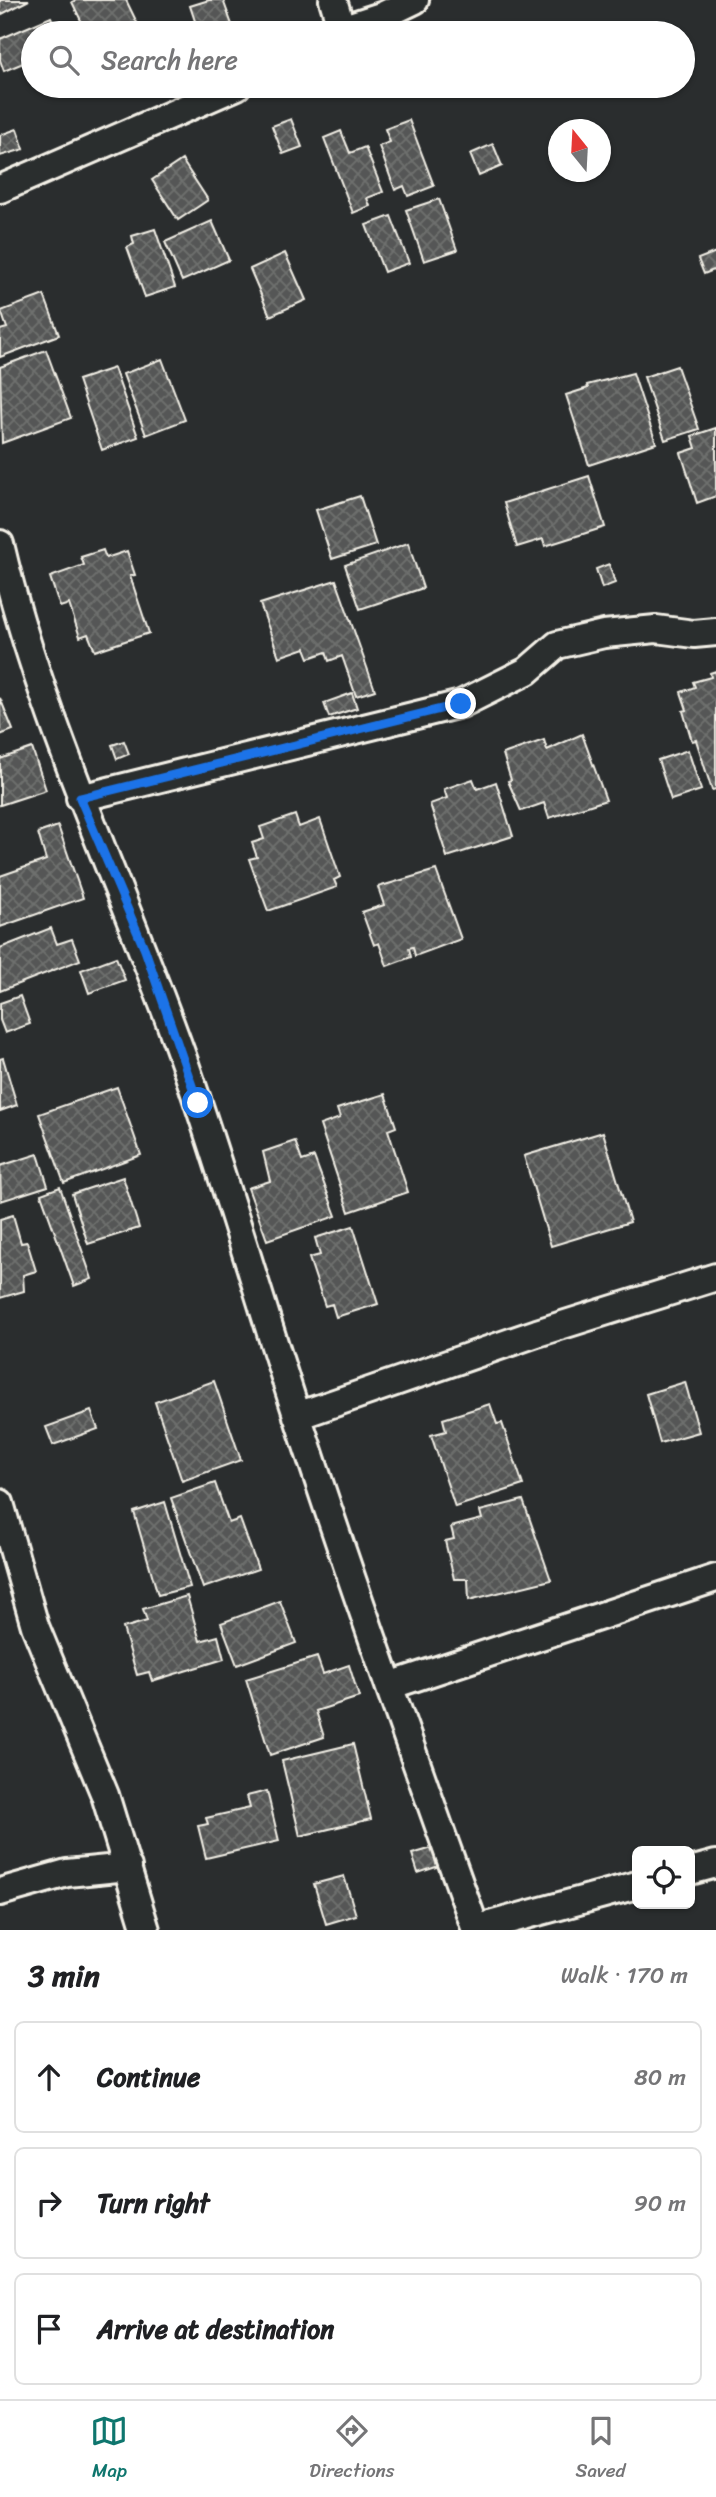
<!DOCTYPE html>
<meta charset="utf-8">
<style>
:root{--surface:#fff;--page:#f6f6f6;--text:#202124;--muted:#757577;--line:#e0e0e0;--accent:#0f766e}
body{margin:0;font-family:Sriracha,sans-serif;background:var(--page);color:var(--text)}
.controls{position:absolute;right:21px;bottom:21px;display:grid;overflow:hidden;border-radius:10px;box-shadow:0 2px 5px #0004}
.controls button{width:63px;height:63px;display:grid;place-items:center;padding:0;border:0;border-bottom:2px solid var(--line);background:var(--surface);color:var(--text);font:35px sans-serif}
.compass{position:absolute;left:548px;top:119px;width:63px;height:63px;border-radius:50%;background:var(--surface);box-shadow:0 2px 5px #0004;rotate:342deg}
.stop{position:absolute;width:21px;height:21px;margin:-16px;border:5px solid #1a73e8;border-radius:50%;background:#fff}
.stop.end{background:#1a73e8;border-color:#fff;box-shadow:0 2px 7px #0008}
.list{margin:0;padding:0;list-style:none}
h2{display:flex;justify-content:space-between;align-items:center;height:91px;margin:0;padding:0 28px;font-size:30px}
h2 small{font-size:23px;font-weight:400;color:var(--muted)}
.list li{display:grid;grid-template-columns:46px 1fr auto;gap:21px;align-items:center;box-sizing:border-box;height:112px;margin:0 14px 14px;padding:0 14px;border:2px solid var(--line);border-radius:10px}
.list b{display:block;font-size:26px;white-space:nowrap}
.list em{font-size:23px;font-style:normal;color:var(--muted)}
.icon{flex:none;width:38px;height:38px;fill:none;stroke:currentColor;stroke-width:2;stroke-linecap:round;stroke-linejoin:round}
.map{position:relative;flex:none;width:716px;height:1930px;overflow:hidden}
.search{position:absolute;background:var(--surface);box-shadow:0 2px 5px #0004;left:21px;right:21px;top:21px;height:77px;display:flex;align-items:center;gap:18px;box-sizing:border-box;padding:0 24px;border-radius:38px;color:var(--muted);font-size:26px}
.sheet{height:469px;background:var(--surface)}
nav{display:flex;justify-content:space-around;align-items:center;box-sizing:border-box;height:98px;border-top:2px solid var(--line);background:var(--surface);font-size:19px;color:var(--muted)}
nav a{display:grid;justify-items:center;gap:4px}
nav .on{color:var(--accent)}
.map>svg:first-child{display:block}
.building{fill:url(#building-cross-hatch);stroke:#f4f1e8;stroke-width:2}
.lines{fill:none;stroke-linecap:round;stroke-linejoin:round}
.street-casing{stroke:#f4f1e8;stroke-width:32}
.street{stroke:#2a2d2e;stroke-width:26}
.route{stroke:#1a73e8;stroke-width:9}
</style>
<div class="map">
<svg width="716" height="1930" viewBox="0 0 716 1930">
<defs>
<pattern id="building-cross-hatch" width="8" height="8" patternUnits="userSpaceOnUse" patternTransform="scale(1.75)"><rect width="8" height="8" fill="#555756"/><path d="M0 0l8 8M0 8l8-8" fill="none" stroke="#6e706e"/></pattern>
</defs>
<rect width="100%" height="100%" fill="#2a2d2e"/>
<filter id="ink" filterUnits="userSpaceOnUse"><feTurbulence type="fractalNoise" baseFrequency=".0143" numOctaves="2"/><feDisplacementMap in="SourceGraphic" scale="14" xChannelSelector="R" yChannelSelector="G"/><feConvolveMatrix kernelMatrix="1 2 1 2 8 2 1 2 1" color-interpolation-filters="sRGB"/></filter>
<g filter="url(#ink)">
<path class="building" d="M0,0H29L0,15Z
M76,0H126L142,33H87L72,2Z
M209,0H223L235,33H199L190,6Z
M51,17L58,33H33V59L4,71L0,60V39Z
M291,119L302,147L283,154L272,126Z
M409,120L434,186L408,196L404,186L395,190L379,146L390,142L385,129Z
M17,129L24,149L0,156V135Z
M341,131L350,153L365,147L383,192L367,198L370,206L353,213L324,138Z
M493,144L502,166L479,176L470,154Z
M182,160L208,200L178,220L152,180Z
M439,199L457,250L424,261L406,210Z
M391,216L409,263L384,272L366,225Z
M212,221L229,260L182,281L165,242Z
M155,229L175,287L145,297L127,247L134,244L132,236Z
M716,252V269L704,274L698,259Z
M285,253L306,300L270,316L250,269Z
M44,295L59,335L0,357V330L7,328L1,311Z
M46,350L71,418L2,443L0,367Z
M162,359L185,420L146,435L123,374Z
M677,366L699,429L665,440L644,377Z
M114,368L138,437L102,450L78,380Z
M633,373L656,443L589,465L566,395L588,388L587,385Z
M716,428V496L697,503L681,453L696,448L692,436Z
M589,476L605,527L545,546L543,539L517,547L504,503Z
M360,496L376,545L332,559L316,510Z
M408,543L423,588L360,609L345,565Z
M103,550L106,558L127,551L135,575L130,576L149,633L95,651L88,634L80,637L69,604L60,607L50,577L84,565L81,557Z
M609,564L615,583L602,588L596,569Z
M336,580L375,690L356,696L342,656L329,661L326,652L309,658L305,648L279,657L260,604Z
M716,671V789L712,790L696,740L692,741L683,711L687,710L681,692L695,687L693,682L711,677L710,673Z
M352,693L357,708L329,717L324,703Z
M0,698L13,730L0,735Z
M582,734L606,800L549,818L544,803L521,811L508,781L511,780L503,754L544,740L547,750Z
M124,741L129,754L117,759L112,745Z
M32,748L46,790L0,805V759Z
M688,750L701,790L671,800L658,760Z
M473,779L477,789L496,782L513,836L447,857L430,804L447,798L444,789Z
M295,815L299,827L320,819L340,877L334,880L337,887L268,911L249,859L257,857L252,843L264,839L260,827Z
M58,826L83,898L0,927V876L46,860L38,833Z
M436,870L461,939L415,956L413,947L409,948L411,957L387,966L379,943L374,945L362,912L384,905L378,887Z
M51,928L57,944L72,939L80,960L0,991V948Z
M116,957L125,980L89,993L81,970Z
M20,996L30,1024L5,1033L0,1020V1003Z
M3,1058L17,1105L0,1111V1059Z
M117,1087L141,1155L64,1183L39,1114Z
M385,1094L396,1127L388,1130L408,1192L349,1212L320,1125L340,1118L337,1109Z
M603,1132L630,1222L551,1246L524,1156Z
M295,1141L302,1161L314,1157L336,1216L267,1240L248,1188L270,1181L263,1152Z
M38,1154L48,1186L1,1201L0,1166Z
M123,1177L139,1228L88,1244L72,1194Z
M60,1187L92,1279L74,1286L41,1194Z
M13,1215L21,1243L27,1242L36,1271L23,1275L24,1291L0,1298V1219Z
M353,1226L378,1304L336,1317L332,1304L325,1306L309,1258L320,1255L315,1238Z
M214,1381L241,1460L182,1481L155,1402Z
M685,1382L699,1432L660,1443L646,1394Z
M490,1404L497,1424L502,1423L523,1485L455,1507L431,1435L446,1431L443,1419Z
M91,1411L98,1429L53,1445L46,1427Z
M215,1483L229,1523L240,1519L258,1569L203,1588L171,1498Z
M523,1500L551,1580L469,1600L468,1579H454L445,1541L454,1539L451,1527L482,1519L480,1511Z
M165,1502L190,1587L158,1595L134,1512Z
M187,1596L200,1641L218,1636L224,1659L152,1681L149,1672L137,1675L123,1628L147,1621L143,1609Z
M280,1601L296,1643L237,1665L221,1623Z
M317,1657L323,1674L349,1665L359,1697L316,1711L324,1737L270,1755L246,1679Z
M353,1744L371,1819L300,1836L282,1761Z
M267,1791L279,1841L206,1858L198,1826L208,1824L206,1818L250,1808L247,1796Z
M436,1847L442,1865L418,1873L412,1854Z
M344,1876L356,1915L326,1924L314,1884Z"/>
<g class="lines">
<defs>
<path id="street" d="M333,0L340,23L336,33
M338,30L384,15L415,0
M0,189L237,86
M0,544C42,725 124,890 185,1064C225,1180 259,1298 297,1415C353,1588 415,1759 476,1930
M80,798L461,704L527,671L557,645L604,634L656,629L694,634L716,632
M297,1416L537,1333L716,1277
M0,1503L35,1626L105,1795L146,1930
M389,1686L716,1578
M690,1871L716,1864
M0,1892L67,1873L128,1867
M475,1929L637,1885"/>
</defs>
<use href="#street" class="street-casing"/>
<use href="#street" class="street"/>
</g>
</g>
<g class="lines" filter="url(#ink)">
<path class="route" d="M198,1103L145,950L80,798L461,704"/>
</g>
</svg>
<div class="controls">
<button><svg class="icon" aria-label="locate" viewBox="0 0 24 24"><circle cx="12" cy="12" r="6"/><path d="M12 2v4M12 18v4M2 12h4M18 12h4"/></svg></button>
</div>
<svg class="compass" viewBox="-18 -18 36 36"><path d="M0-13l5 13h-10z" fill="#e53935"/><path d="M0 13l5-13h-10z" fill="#757577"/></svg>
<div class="stop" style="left:198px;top:1103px"></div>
<div class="stop end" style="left:461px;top:704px"></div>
<div class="search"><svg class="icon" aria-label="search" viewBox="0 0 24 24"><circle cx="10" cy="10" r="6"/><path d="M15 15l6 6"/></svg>Search here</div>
</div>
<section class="sheet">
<h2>3 min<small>Walk · 170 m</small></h2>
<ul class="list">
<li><svg class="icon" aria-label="ahead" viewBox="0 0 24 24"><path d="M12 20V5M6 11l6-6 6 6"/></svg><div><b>Continue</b></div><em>80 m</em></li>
<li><svg class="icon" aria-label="right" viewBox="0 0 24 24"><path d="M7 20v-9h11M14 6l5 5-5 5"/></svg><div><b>Turn right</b></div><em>90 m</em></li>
<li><svg class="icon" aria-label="arrive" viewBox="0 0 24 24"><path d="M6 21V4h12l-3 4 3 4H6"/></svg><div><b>Arrive at destination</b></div></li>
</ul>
</section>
<nav>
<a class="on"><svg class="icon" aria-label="map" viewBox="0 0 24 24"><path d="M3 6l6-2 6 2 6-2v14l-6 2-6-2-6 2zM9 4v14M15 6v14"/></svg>Map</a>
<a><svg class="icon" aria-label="directions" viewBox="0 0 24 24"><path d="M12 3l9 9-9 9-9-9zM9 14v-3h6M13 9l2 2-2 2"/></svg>Directions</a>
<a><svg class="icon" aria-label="saved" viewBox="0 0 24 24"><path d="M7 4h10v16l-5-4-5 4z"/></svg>Saved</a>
</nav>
